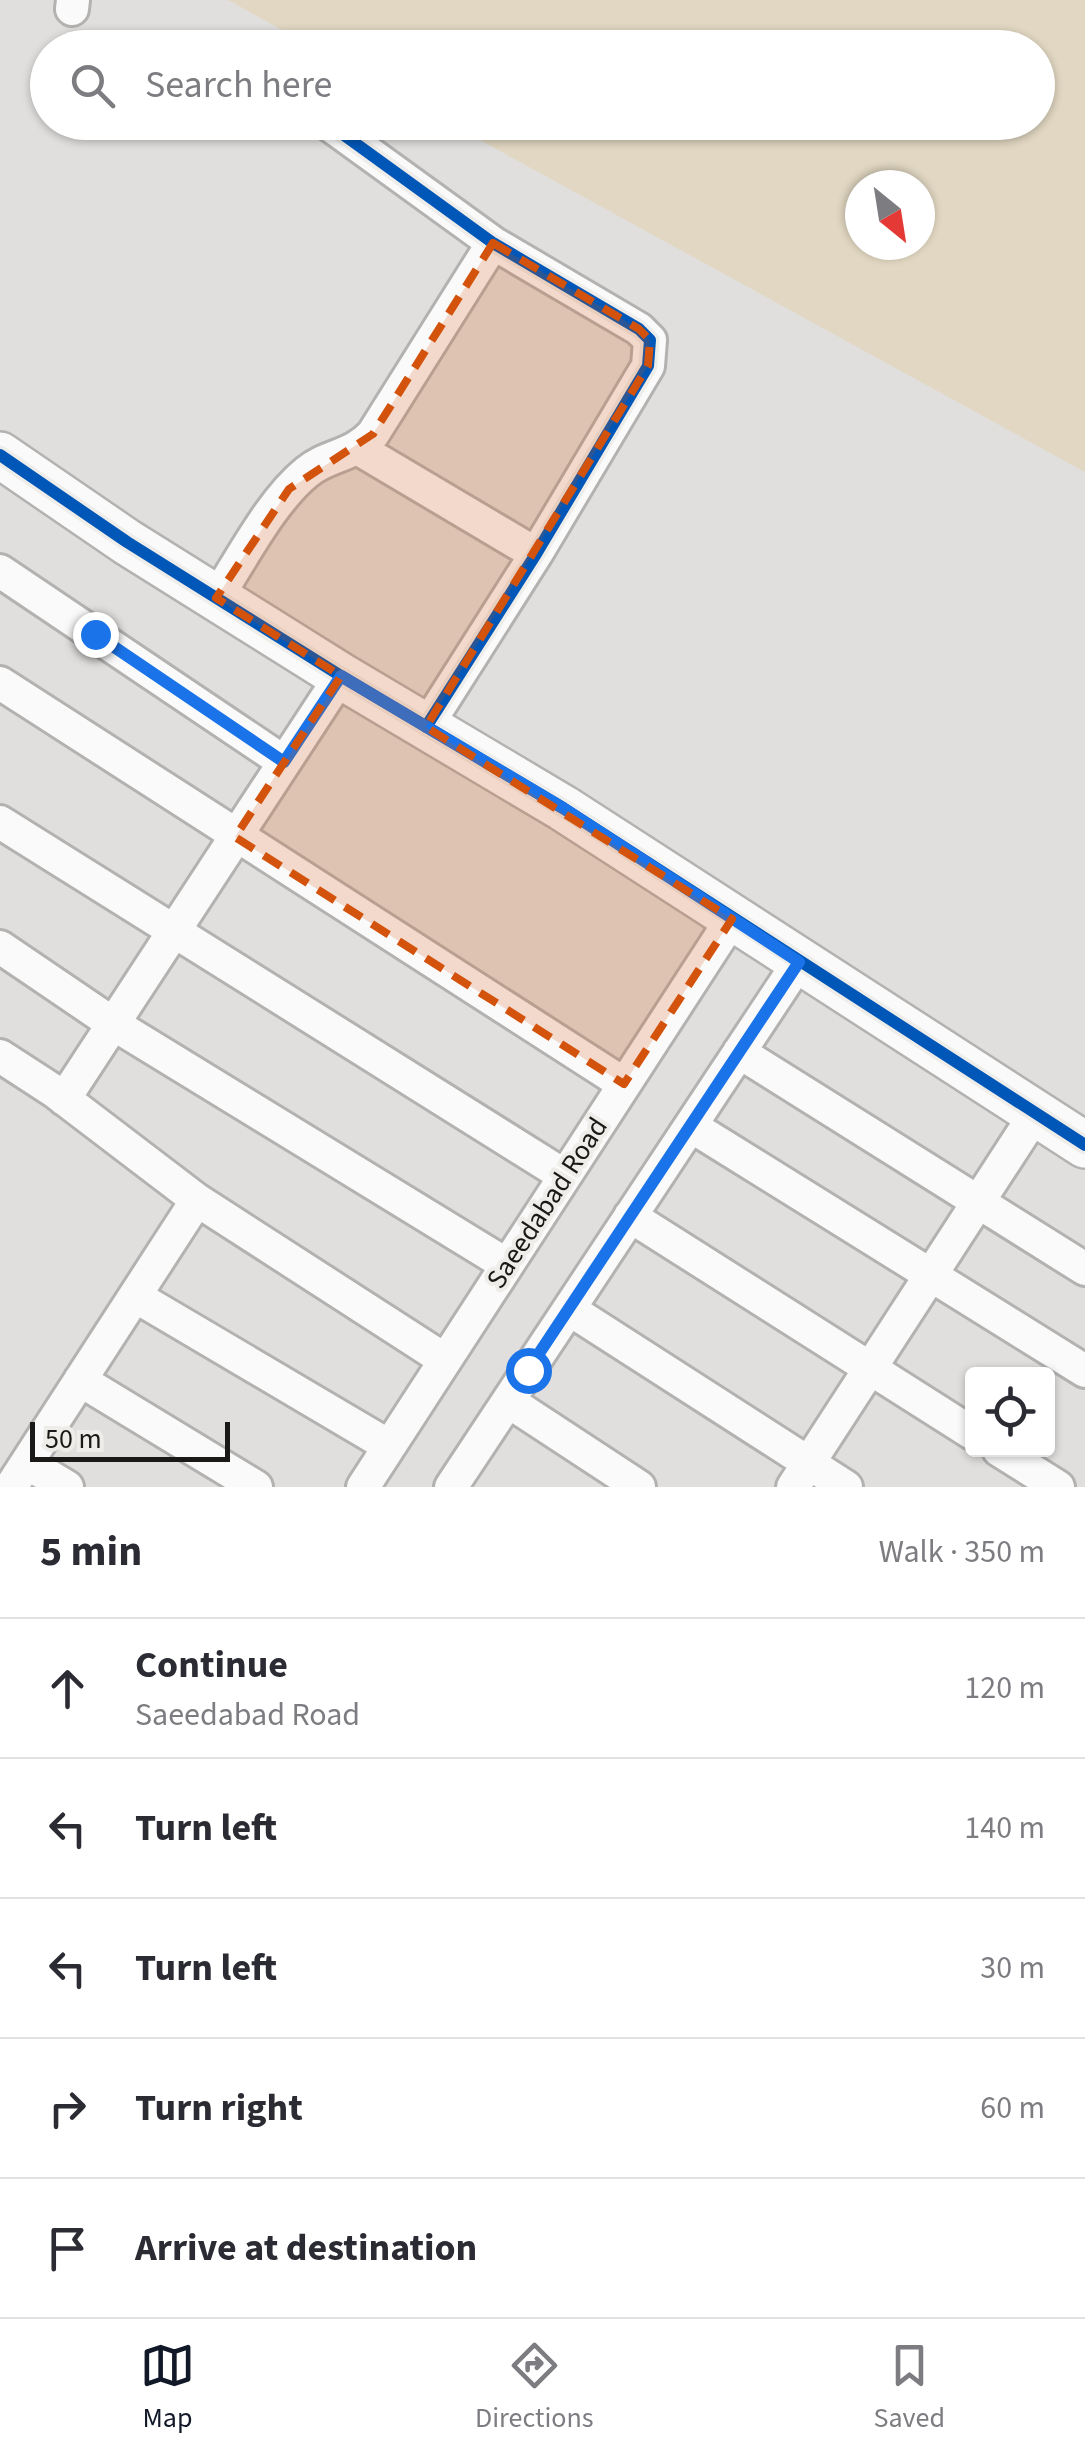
<!DOCTYPE html>
<meta charset="utf-8">
<style>
:root{--surface:#fff;--page:#f2f2f3;--text:#2b2b33;--muted:#7c7c81;--line:#e1e1e2;--accent:#111827}
body{margin:0;font-family:"Source Sans 3",sans-serif;background:var(--page);color:var(--text)}
.controls{position:absolute;right:30px;bottom:30px;display:grid;overflow:hidden;border-radius:10px;box-shadow:0 2px 8px #0004}
.controls button{width:90px;height:90px;display:grid;place-items:center;padding:0;border:0;border-bottom:2px solid var(--line);background:var(--surface);color:var(--text);font:50px sans-serif}
.compass{position:absolute;left:845px;top:170px;width:90px;height:90px;border-radius:50%;background:var(--surface);box-shadow:0 2px 8px #0004;rotate:150deg}
.scale{position:absolute;left:30px;bottom:25px;width:200px;box-sizing:border-box;padding-left:10px;border:5px solid #1a1917;border-top:0;font-size:28px;line-height:35px;white-space:nowrap;color:#1a1917;-webkit-text-stroke:8px #efede9;paint-order:stroke}
.stop{position:absolute;width:30px;height:30px;margin:-22px;border:8px solid #1a73e8;border-radius:50%;background:#fff}
.stop.end{background:#1a73e8;border-color:#fff;box-shadow:0 2px 10px #0008}
.list{margin:0;padding:0;list-style:none}
h2{display:flex;justify-content:space-between;align-items:center;height:130px;margin:0;padding:0 40px;font-size:42px}
h2 small{font-size:32px;font-weight:400;color:var(--muted)}
.list li{display:grid;grid-template-columns:65px 1fr auto;gap:30px;align-items:center;box-sizing:border-box;height:140px;padding:0 40px;border-top:2px solid var(--line)}
.list b{display:block;font-size:38px;white-space:nowrap}
.list p{margin:0;font-size:32px;white-space:nowrap;color:var(--muted)}
.list em{font-size:32px;font-style:normal;color:var(--muted)}
.icon{flex:none;width:55px;height:55px;fill:none;stroke:currentColor;stroke-width:2;stroke-linecap:round;stroke-linejoin:round}
.map{position:relative;flex:none;width:1085px;height:1487px;overflow:hidden}
.search{position:absolute;background:var(--surface);box-shadow:0 2px 8px #0004;left:30px;right:30px;top:30px;height:110px;display:flex;align-items:center;gap:25px;box-sizing:border-box;padding:0 35px;border-radius:55px;color:var(--muted);font-size:38px}
.sheet{height:830px;background:var(--surface)}
nav{display:flex;justify-content:space-around;align-items:center;box-sizing:border-box;height:140px;border-top:2px solid var(--line);background:var(--surface);font-size:28px;color:var(--muted)}
nav a{display:grid;justify-items:center;gap:5px}
nav .on{color:var(--accent)}
.map>svg:first-child{display:block}
.green{fill:#e1d7c2;fill-rule:evenodd}
.lines{fill:none;stroke-linecap:round;stroke-linejoin:round}
.street-casing{stroke:#b3b2b0;stroke-width:38}
.secondary-casing{stroke:#b3b2b0;stroke-width:50}
.street{stroke:#fafafa;stroke-width:32}
.secondary{stroke:#fafafa;stroke-width:45}
.cycleway-casing{stroke:#efede9;stroke-width:19}
.cycleway{stroke:#0057b8;stroke-width:12}
.route{stroke:#1a73e8;stroke-width:12}
.marked{fill:#d3530d;fill-opacity:0.2;stroke:#d3530d;stroke-width:8;stroke-dasharray:20 12;stroke-linejoin:round}
.labels{text-anchor:middle;dominant-baseline:central;stroke-width:8;stroke-linejoin:round;paint-order:stroke}
.street-label{font-size:28px;fill:#1a1917;stroke:#efede9}
</style>
<div class="map">
<svg width="1085" height="1487" viewBox="0 0 1085 1487">
<rect width="100%" height="100%" fill="#e1dfdd"/>
<path class="green" d="M228,0H1085V472L449,123L1038,122V48L313,47ZM860,185H920V245H860Z"/>
<g class="lines">
<defs>
<path id="street" d="M72,9L73,0
M326,122L493,243L639,329L650,340L648,366L536,554L426,727
M359,449L536,554
M0,571L284,762
M216,598C242,559 271,501 307,472C327,455 352,457 373,434L493,243
M0,683L624,1084
M0,822L565,1176
M0,947L112,1023L507,1265
M739,1052L1085,1269
M0,1056L54,1091L197,1200L445,1360
M64,1099L341,676
M691,1126L1085,1371
M630,1216L972,1433
M135,1296L389,1446
M569,1309L846,1487
M80,1380L256,1487
M508,1401L639,1487
M999,1450L1058,1487
M27,1463L67,1487
M11,1487L197,1200
M363,1487L732,919
M451,1487L799,962
M793,1487L1036,1113"/>
<path id="secondary" d="M0,455L127,542L341,676L563,808L1085,1145"/>
</defs>
<use href="#street" class="street-casing"/>
<use href="#secondary" class="secondary-casing"/>
<use href="#street" class="street"/>
<use href="#secondary" class="secondary"/>
<defs>
<path id="cycleway" d="M326,122L493,243L639,329L650,340L648,366L536,554L426,727
M0,455L127,542L341,676L563,808L1085,1145"/>
</defs>
<use href="#cycleway" class="cycleway-casing"/>
<use href="#cycleway" class="cycleway"/>
</g>
<g class="lines">
<path class="route" d="M95,634L284,762L341,676L563,808L799,962L528,1370"/>
</g>
<path class="marked" d="M493,243L639,329L650,340L648,366L426,727L732,919L624,1084L235,837L341,676L216,598L289,489L373,434Z"/>
<g class="labels">
<g class="street-label">
<text transform="translate(547 1203) rotate(-57)">Saeedabad Road</text>
</g>
</g>
</svg>
<div class="controls">
<button><svg class="icon" aria-label="locate" viewBox="0 0 24 24"><circle cx="12" cy="12" r="6"/><path d="M12 2v4M12 18v4M2 12h4M18 12h4"/></svg></button>
</div>
<svg class="compass" viewBox="-18 -18 36 36"><path d="M0-13l5 13h-10z" fill="#e53935"/><path d="M0 13l5-13h-10z" fill="#7c7c81"/></svg>
<div class="scale">50 m</div>
<div class="stop" style="left:528px;top:1370px"></div>
<div class="stop end" style="left:95px;top:634px"></div>
<div class="search"><svg class="icon" aria-label="search" viewBox="0 0 24 24"><circle cx="10" cy="10" r="6"/><path d="M15 15l6 6"/></svg>Search here</div>
</div>
<section class="sheet">
<h2>5 min<small>Walk · 350 m</small></h2>
<ul class="list">
<li><svg class="icon" aria-label="ahead" viewBox="0 0 24 24"><path d="M12 20V5M6 11l6-6 6 6"/></svg><div><b>Continue</b><p>Saeedabad Road</p></div><em>120 m</em></li>
<li><svg class="icon" aria-label="left" viewBox="0 0 24 24"><path d="M17 20v-9H6M10 6l-5 5 5 5"/></svg><div><b>Turn left</b></div><em>140 m</em></li>
<li><svg class="icon" aria-label="left" viewBox="0 0 24 24"><path d="M17 20v-9H6M10 6l-5 5 5 5"/></svg><div><b>Turn left</b></div><em>30 m</em></li>
<li><svg class="icon" aria-label="right" viewBox="0 0 24 24"><path d="M7 20v-9h11M14 6l5 5-5 5"/></svg><div><b>Turn right</b></div><em>60 m</em></li>
<li><svg class="icon" aria-label="arrive" viewBox="0 0 24 24"><path d="M6 21V4h12l-3 4 3 4H6"/></svg><div><b>Arrive at destination</b></div></li>
</ul>
</section>
<nav>
<a class="on"><svg class="icon" aria-label="map" viewBox="0 0 24 24"><path d="M3 6l6-2 6 2 6-2v14l-6 2-6-2-6 2zM9 4v14M15 6v14"/></svg>Map</a>
<a><svg class="icon" aria-label="directions" viewBox="0 0 24 24"><path d="M12 3l9 9-9 9-9-9zM9 14v-3h6M13 9l2 2-2 2"/></svg>Directions</a>
<a><svg class="icon" aria-label="saved" viewBox="0 0 24 24"><path d="M7 4h10v16l-5-4-5 4z"/></svg>Saved</a>
</nav>
